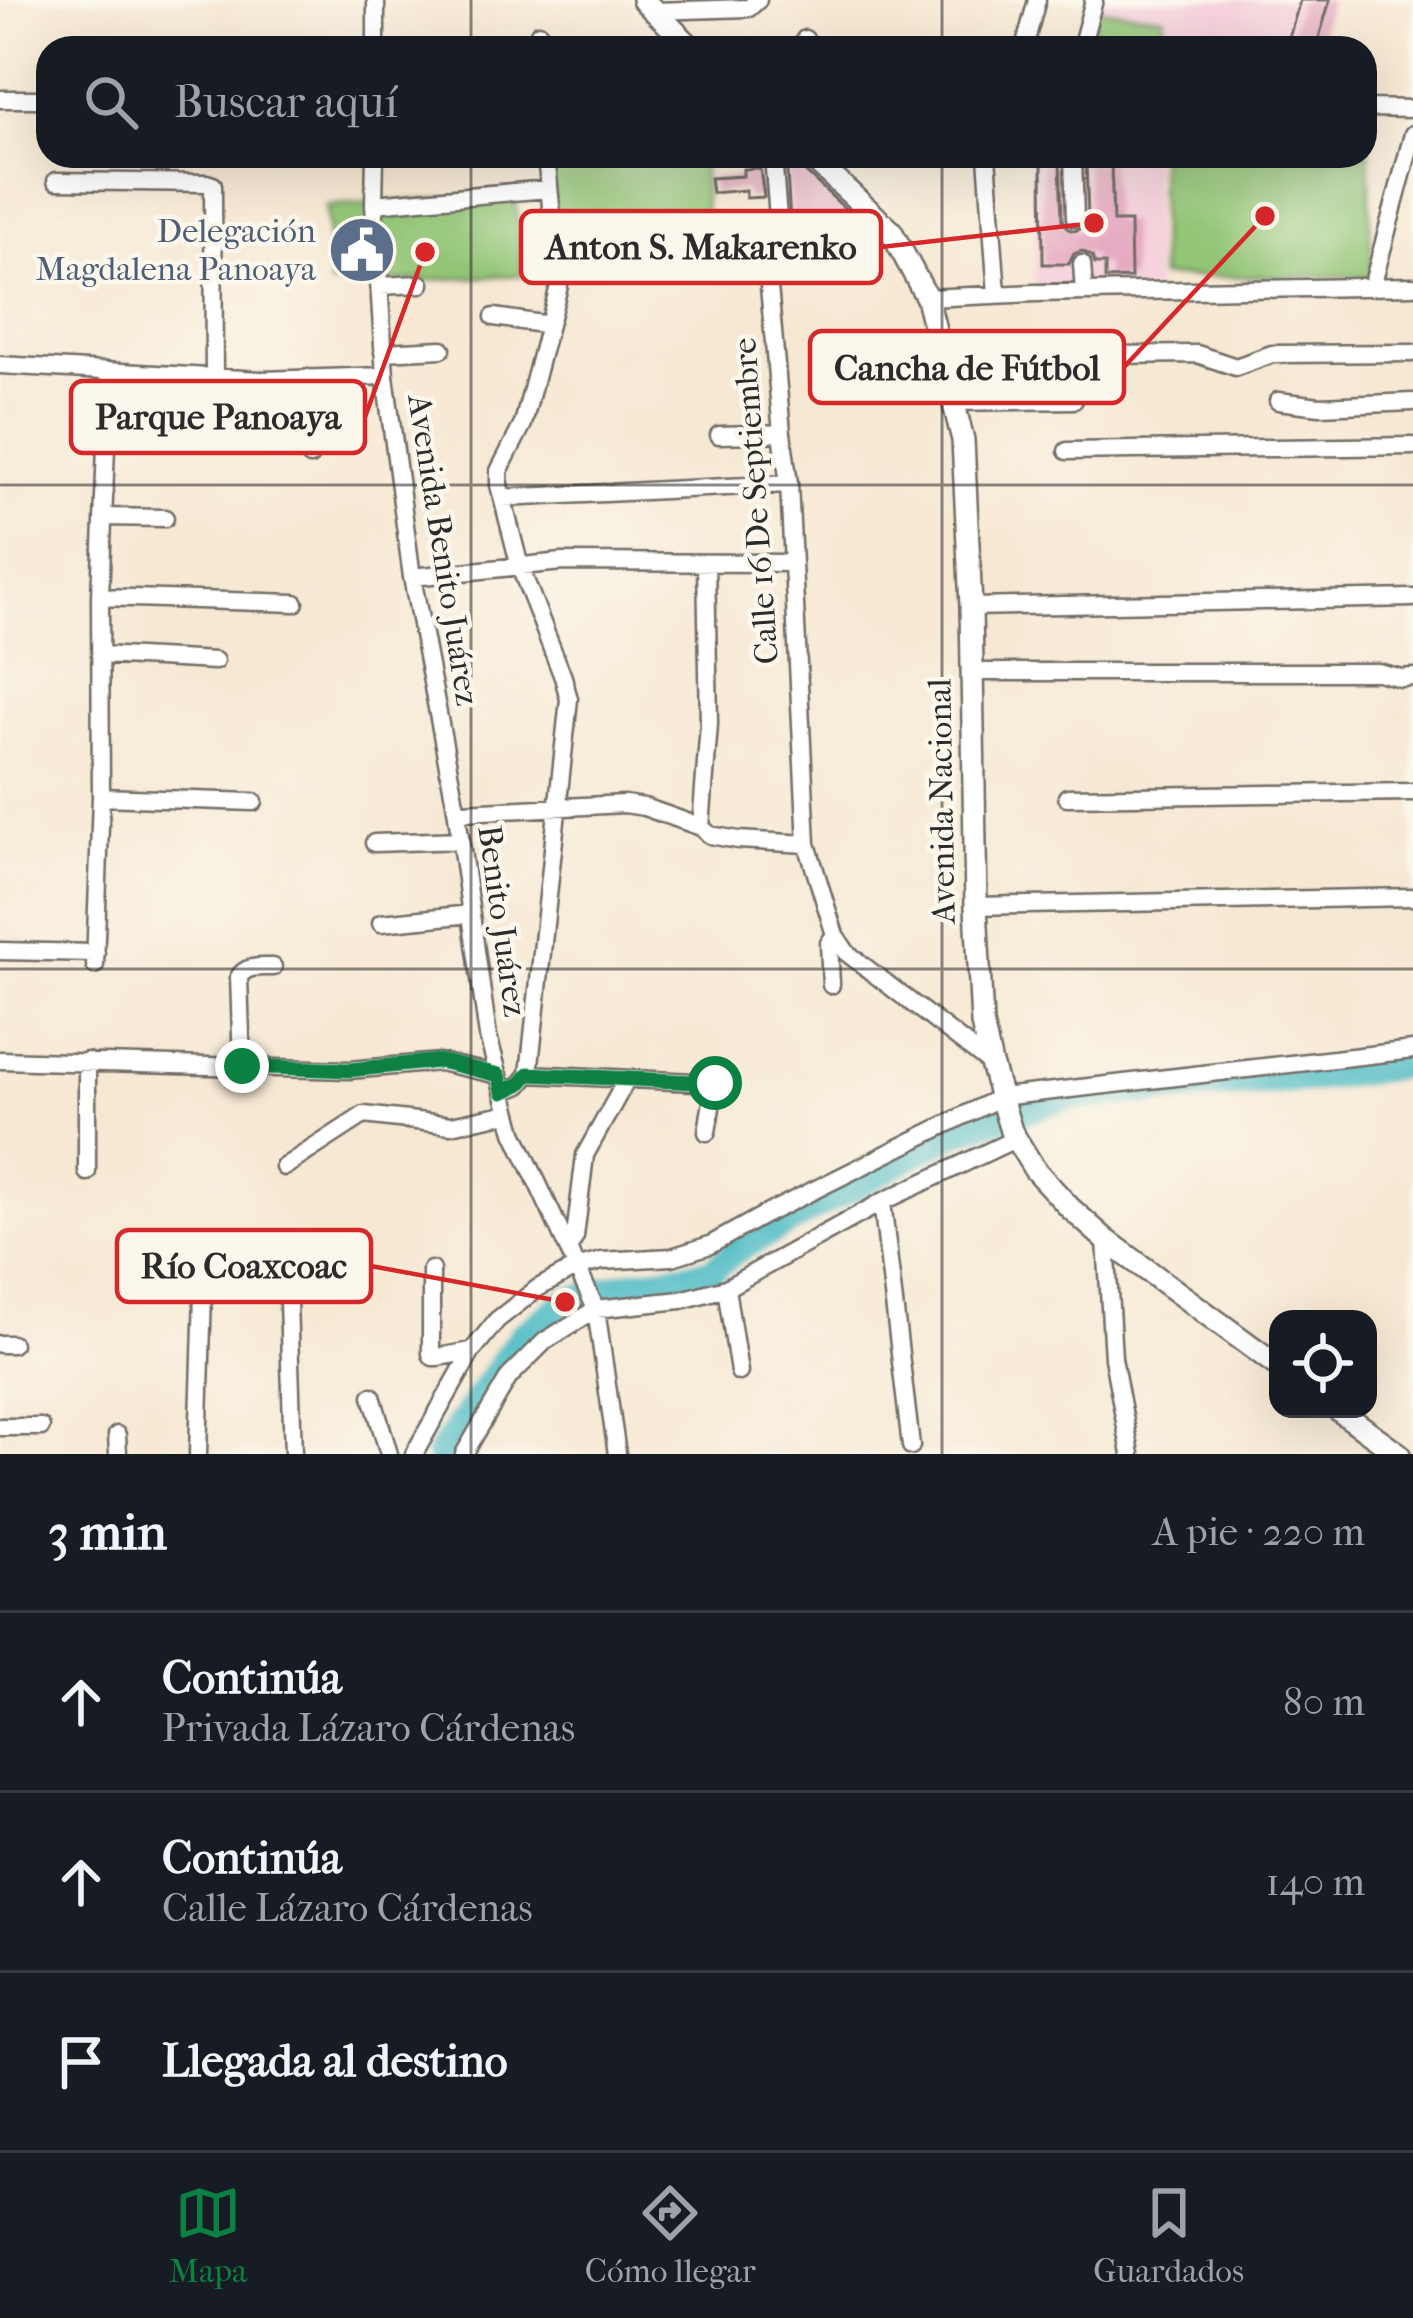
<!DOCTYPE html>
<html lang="es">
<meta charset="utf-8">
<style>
:root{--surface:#171b24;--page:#20242c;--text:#f1f3f6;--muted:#9ea1a6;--line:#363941;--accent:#0b8043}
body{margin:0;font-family:"IM FELL French Canon",serif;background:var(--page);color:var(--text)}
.controls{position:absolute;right:36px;bottom:36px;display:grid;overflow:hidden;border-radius:24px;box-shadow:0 12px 48px #0002}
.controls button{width:108px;height:108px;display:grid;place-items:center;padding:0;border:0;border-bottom:3px solid var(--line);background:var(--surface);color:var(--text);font:60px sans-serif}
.stop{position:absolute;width:36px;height:36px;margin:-27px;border:9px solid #0b8043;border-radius:50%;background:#fff}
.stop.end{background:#0b8043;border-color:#fff;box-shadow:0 3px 12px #0008}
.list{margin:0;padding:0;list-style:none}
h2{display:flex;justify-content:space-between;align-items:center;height:156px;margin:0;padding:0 48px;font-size:51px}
h2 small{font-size:39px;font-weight:400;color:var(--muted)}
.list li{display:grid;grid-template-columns:78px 1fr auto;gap:36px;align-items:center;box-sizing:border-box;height:180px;padding:0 48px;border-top:3px solid var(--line)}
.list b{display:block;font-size:45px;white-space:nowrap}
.list p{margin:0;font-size:39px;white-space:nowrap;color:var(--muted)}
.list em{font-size:39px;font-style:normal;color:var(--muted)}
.icon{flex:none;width:66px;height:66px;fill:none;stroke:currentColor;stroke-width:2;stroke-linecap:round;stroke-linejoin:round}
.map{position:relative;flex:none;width:1413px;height:1454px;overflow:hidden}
.search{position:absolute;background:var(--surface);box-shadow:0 12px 48px #0002;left:36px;right:36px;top:36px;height:132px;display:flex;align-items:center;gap:30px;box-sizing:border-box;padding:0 42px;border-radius:36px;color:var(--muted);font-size:45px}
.sheet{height:696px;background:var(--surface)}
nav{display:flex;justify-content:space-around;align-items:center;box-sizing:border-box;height:168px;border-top:3px solid var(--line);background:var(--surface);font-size:33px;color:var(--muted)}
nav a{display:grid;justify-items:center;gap:6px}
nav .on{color:var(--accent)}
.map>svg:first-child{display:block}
.built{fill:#f5cfdb}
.green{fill:#92c576;stroke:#5e7850;stroke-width:3}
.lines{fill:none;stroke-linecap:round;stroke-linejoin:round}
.river{stroke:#4cbac4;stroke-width:27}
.building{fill:#e4a4be}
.minor-casing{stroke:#726d66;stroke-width:21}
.major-casing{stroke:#726d66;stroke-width:26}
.minor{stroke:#fff;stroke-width:16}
.major{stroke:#fff;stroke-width:21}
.route{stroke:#0b8043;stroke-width:15}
.grid{fill:none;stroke:#2b2b2b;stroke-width:3;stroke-opacity:0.55}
.labels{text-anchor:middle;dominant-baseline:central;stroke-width:9;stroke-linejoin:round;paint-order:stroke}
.service-label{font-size:33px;fill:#4e5e75;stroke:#fbf7ec;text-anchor:end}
.street-label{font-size:33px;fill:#2b2b2b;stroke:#fbf7ec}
.leader{fill:none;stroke:#d62828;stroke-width:4.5}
.callout-dot{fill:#d62828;stroke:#fbf7ec;stroke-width:4.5}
.callout{fill:#fbf7ec;stroke:#d62828;stroke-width:4.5}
.callout-label{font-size:36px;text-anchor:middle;font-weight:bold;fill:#2b2b2b}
</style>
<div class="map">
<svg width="1413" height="1454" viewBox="0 0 1413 1454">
<rect width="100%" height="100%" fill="#fbf7ec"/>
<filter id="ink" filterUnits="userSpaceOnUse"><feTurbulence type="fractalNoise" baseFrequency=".00833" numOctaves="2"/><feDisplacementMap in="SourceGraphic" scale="24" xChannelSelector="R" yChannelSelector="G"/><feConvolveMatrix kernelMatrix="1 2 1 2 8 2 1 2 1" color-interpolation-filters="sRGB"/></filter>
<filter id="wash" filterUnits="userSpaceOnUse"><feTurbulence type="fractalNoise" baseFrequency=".004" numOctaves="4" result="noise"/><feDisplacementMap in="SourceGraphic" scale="48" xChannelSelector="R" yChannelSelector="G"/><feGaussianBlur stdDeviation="2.7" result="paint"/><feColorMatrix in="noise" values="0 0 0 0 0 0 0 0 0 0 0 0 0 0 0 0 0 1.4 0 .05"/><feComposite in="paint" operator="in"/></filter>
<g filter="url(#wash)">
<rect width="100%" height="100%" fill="#f7e8d3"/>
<path class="built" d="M1094,0H1330L1316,48H1081Z
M1032,156H1153L1156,290L1035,293Z"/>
<path class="green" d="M1095,9L1164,16L1161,48L1091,46Z
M1365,111H1369L1371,276L1160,277L1159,156H1365Z
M549,156H702L706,233L556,240Z
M515,194L523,275L330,285L326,206Z"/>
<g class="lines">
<path class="river" d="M439,1454L521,1336L565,1302L625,1284L711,1271L737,1250L954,1133L1065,1098L1316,1079L1413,1064"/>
</g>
<g id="blocks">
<path class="building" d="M1300,0H1330L1316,48H1286Z
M786,156H792L800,167L854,217L790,220Z
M1111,161L1113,222H1130L1131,278L1105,279V264H1095L1092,256L1082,251L1074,254L1069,264H1043L1042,163H1060L1062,220L1068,229L1074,231L1083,228L1088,219L1086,162Z
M760,168L764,197L746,198V190L712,193L710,178L743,176V169Z"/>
</g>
</g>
<g filter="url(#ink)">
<use href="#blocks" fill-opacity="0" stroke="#726d66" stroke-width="3"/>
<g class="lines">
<defs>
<path id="minor" d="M654,11L749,8L758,0
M539,33L540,48
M376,48V0
M804,48L805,39
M1024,48L1037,0
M1081,48L1094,0
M0,99H48
M1365,108L1413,109
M375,156L374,204L385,376L412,577L456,808L488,1036L514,1132L596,1309L617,1454
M773,156L778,218L771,228L769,286L782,433L789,484L807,844L835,935L847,953L991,1064
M987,156L997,294
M1073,156L1075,218
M56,181L207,183L213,185L214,377
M374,204L548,189
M554,243L771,228
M1082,264L1084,292
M379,286L421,284
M1372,287L1413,134
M927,298L1035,293L1413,286
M494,317L549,325
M383,352L442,349
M943,357L1197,354L1236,367L1272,354L1413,353
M0,365L261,380L385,376
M308,378L310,456
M1278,401L1320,406L1413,402
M954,402L1074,400
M719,435L782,433
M1067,451L1413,446
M503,498L789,484
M103,517L165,518
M412,577L562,562L793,563
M100,597L295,603
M971,607L1413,598
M100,655L215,661
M972,672H1378L1401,678L1413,677
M101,797L254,802
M1067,797L1413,792
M456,808L462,812L625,804L644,807L701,827L710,835L738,840L807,844
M701,827L709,724L706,563
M374,843L461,840
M976,906L1413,897
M381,923L471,914
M0,951L96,953
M95,965L101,797L100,597L109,372
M831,985L829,943L835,935
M0,1060L349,1070L439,1062L499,1075
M87,1061V1172
M242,1066L239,977C246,965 261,967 273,967
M529,1074L715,1083L707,1132
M503,1092L520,1085L529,1074L569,699L563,677L520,567L499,485V471L523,424L559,286L546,156
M284,1167L364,1115L451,1125L509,1113
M882,1202L911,1446
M1106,1240L1113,1358L1131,1454
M568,1249L575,1237L585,1155L627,1079
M431,1270V1354L433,1357H438L472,1351
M287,1271L293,1454
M726,1288L739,1372
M0,1344H12
M372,1396L389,1454
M0,1427H41
M117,1435L118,1454
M198,1454L203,1293
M414,1454L472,1351L497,1320L538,1288L575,1268L602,1261L672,1257L710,1245L764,1215L1001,1097L1413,1050
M464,1454L509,1377L545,1341L596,1309L681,1300L726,1288L882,1202L1015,1139"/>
<path id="major" d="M643,0L692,48
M810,156L891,231L927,298L963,440L971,607L976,906L982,1024L991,1064L1011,1131L1035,1170L1070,1208L1106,1240L1278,1366
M1337,1409L1399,1454"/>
</defs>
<use href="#minor" class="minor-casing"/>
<use href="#major" class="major-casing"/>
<use href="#minor" class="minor"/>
<use href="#major" class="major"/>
</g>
</g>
<g class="lines" filter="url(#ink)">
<path class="route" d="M242,1066L349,1070L439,1061L499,1075L503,1092L520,1084L529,1074L715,1083"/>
</g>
<path class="grid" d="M471,0V48M942,0V48M471,156V1454M942,156V1454M0,485H1413M0,969H1413"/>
<defs>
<symbol id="civic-disc" viewBox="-11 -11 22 22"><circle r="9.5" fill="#5c6f8a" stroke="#fbf7ec"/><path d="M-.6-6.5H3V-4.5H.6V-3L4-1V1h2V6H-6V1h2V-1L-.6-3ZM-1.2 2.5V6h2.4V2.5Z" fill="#fff"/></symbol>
</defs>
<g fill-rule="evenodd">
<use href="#civic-disc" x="324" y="212" width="76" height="76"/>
</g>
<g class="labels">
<g class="service-label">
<text x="316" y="231">Delegación<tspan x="316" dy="38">Magdalena Panoaya</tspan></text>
</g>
<g class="street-label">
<text transform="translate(756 501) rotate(-94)">Calle 16 De Septiembre</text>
<text transform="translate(443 550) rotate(81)">Avenida Benito Juárez</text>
<text transform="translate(942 801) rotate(-91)">Avenida Nacional</text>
<text transform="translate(502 921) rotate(82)">Benito Juárez</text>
</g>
</g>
<path class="leader" d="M1094 223L881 247M1265 216L1124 367M425 252L365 417M565 1302L371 1266"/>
<g class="callout-dot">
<circle cx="1094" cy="223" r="12"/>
<circle cx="1265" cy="216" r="12"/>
<circle cx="425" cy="252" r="12"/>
<circle cx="565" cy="1302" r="12"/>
</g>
<g class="callout">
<rect x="521" y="211" width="360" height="72" rx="12"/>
<rect x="810" y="331" width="314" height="72" rx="12"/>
<rect x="71" y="381" width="294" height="72" rx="12"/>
<rect x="117" y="1230" width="254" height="72" rx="12"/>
</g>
<g class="callout-label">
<text x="701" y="259">Anton S. Makarenko</text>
<text x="967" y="380">Cancha de Fútbol</text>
<text x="218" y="429">Parque Panoaya</text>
<text x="244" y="1278">Río Coaxcoac</text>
</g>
</svg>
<div class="controls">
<button><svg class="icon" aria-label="locate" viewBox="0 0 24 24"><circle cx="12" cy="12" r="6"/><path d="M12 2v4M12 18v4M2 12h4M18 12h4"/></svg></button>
</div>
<div class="stop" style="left:715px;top:1083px"></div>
<div class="stop end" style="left:242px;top:1066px"></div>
<div class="search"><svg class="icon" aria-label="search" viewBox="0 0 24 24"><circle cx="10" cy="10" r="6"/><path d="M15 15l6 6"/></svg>Buscar aquí</div>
</div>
<section class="sheet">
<h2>3 min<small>A pie · 220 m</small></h2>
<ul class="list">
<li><svg class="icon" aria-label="ahead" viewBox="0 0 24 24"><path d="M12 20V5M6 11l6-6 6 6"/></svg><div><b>Continúa</b><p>Privada Lázaro Cárdenas</p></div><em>80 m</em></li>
<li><svg class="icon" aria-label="ahead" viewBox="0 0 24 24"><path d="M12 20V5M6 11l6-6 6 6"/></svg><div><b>Continúa</b><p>Calle Lázaro Cárdenas</p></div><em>140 m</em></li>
<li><svg class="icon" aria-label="arrive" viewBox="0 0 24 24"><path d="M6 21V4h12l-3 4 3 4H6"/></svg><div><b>Llegada al destino</b></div></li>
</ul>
</section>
<nav>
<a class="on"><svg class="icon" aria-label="map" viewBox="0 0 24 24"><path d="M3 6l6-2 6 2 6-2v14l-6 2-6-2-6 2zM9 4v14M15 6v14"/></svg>Mapa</a>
<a><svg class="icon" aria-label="directions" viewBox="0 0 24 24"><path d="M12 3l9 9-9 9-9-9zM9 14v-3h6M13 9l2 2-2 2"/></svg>Cómo llegar</a>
<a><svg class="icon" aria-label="saved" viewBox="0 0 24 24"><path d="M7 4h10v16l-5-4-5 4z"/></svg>Guardados</a>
</nav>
